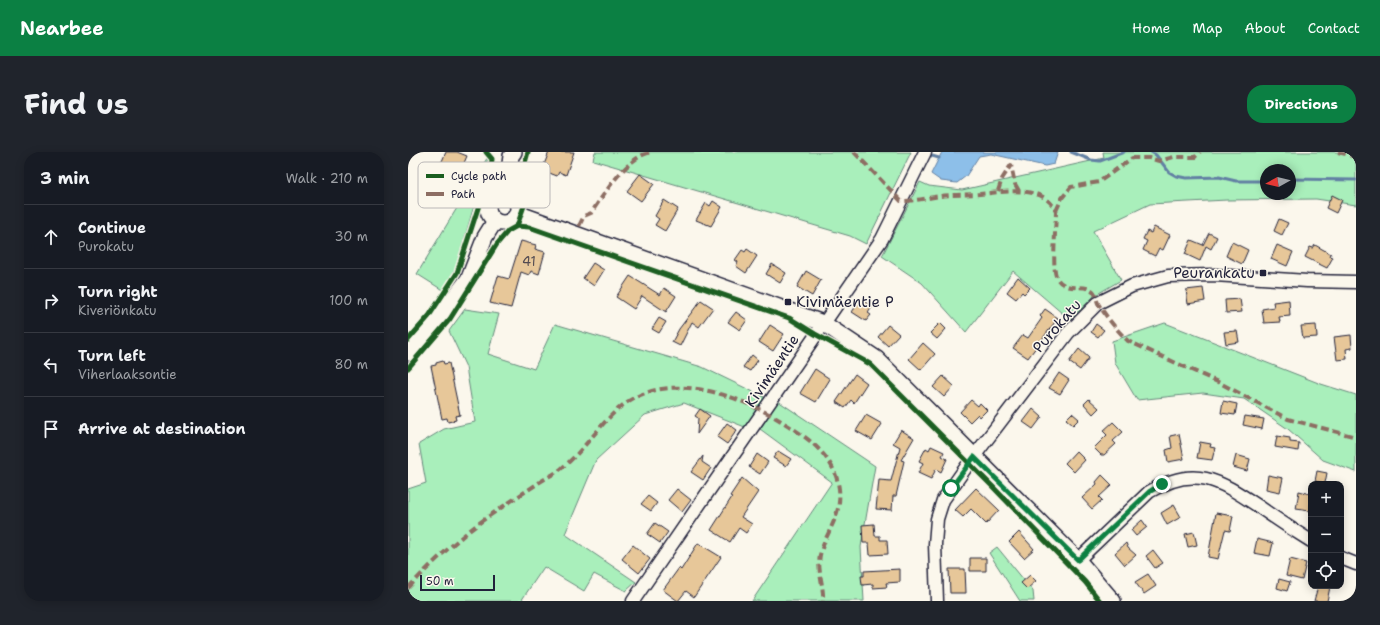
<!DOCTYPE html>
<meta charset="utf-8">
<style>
:root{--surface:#171b24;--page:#20242c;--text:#f1f3f6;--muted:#9ea1a6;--line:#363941;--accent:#0b8043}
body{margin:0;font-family:"Shantell Sans",sans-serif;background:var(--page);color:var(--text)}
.controls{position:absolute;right:12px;bottom:12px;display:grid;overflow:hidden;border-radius:8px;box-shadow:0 2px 10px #0003}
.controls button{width:36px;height:36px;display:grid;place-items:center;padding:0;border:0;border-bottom:1px solid var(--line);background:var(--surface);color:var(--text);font:20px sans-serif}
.compass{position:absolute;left:852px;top:12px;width:36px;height:36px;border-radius:50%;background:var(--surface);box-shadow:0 2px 10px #0003;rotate:262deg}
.scale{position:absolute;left:12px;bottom:10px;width:75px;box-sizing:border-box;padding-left:4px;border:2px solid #22223b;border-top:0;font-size:11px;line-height:14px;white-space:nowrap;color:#22223b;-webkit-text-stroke:3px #fbf7ec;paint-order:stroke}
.stop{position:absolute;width:12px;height:12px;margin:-9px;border:3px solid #0b8043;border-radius:50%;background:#fff}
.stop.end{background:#0b8043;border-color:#fff;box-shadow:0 1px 4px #0008}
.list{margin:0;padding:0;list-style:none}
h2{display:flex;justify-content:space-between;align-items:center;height:52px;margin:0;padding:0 16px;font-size:17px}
h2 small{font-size:13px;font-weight:400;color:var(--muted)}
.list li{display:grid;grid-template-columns:26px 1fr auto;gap:12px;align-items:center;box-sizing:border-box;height:64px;padding:0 16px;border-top:1px solid var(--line)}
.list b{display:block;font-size:15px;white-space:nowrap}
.list p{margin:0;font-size:13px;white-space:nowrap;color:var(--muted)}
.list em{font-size:13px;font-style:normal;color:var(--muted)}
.icon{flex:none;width:22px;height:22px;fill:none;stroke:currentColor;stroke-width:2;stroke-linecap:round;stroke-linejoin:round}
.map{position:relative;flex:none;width:948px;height:449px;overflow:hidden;border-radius:16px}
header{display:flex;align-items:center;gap:24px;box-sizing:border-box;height:56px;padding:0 20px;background:var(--accent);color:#fff}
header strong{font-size:19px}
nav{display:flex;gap:22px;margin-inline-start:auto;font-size:14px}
.intro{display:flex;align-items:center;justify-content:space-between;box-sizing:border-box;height:96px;padding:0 24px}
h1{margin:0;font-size:28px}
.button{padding:10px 18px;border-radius:16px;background:var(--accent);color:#fff;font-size:14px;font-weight:700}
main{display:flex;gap:24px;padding:0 24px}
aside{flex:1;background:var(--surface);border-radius:16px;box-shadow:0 2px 10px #0003}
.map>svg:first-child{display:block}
.green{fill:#a9efbb;stroke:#66887b;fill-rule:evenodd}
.water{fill:#8dbfe9;stroke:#6280a3}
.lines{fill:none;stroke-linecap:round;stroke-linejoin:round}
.stream{stroke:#6280a3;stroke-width:3}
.building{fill:#e7c799;stroke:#22223b}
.minor-casing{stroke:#22223b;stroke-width:15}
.tertiary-casing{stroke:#22223b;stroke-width:18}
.minor{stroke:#fbf7ec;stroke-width:12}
.tertiary{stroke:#fbf7ec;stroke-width:15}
.quiet{stroke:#8d6e63;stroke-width:4;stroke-dasharray:8 4;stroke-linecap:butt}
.cycleway-casing{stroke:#fbf7ec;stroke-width:8}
.cycleway{stroke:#1b5e20;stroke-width:5}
.route{stroke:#0b8043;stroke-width:5}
.poi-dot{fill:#22223b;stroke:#fbf7ec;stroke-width:1.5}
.labels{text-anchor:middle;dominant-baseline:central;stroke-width:3;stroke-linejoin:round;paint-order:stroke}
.number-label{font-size:13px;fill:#534b52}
.poi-label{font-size:15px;fill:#22223b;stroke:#fbf7ec;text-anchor:end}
.street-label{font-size:15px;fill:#22223b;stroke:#fbf7ec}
.key{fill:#fbf7ec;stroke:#bab7b7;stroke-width:1}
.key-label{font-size:11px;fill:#22223b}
</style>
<header>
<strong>Nearbee</strong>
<nav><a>Home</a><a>Map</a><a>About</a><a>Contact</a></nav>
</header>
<div class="intro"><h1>Find us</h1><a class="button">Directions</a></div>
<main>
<aside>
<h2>3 min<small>Walk · 210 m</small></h2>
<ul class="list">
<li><svg class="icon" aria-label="ahead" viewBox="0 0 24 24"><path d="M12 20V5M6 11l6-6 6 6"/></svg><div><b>Continue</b><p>Purokatu</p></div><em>30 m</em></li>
<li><svg class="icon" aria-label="right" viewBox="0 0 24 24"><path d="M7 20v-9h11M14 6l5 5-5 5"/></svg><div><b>Turn right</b><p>Kiveriönkatu</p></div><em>100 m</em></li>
<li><svg class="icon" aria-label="left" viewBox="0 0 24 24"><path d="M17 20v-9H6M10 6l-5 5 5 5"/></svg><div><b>Turn left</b><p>Viherlaaksontie</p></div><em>80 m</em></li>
<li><svg class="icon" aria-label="arrive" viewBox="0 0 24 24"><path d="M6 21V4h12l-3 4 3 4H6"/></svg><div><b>Arrive at destination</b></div></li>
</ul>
</aside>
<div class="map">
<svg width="948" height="449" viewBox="0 0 948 449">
<rect width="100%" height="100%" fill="#fbf7ec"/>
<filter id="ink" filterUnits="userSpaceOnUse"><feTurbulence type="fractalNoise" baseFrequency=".025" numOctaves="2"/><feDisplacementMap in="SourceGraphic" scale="8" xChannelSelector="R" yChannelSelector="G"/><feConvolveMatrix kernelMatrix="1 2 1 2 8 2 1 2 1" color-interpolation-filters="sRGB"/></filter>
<g filter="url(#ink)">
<path class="green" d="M187,0H503L458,92L442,84L185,8Z
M695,0H948V53L908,47L819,48L742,52L685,79L713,128L686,144L662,168L605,119L558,180L514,131L474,104L512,30L521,34L554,38L696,6ZM858,18H882V42H858Z
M81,3L48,115L36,139L9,122Z
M57,157L91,162L80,202L126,217L147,172L294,215L358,246L337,275L276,251L237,263L188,308L157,382L228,430L218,439L186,422L176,439L136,415L113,449H0V337L18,331L11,292L36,277L67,270L58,215L41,179Z
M757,171L913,232L948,243V320L915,308L880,277L836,247L795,241L729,248L707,211L704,189Z
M370,249L467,314L453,395L456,449H344L424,330L352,277Z
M589,395L625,439L626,449H612L581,401Z"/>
<path class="water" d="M534,0H650L646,12L637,14L583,2L571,4L558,24L549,31L533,29L523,22Z"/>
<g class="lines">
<path class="stream" d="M663,0L683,8L692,9L716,0
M743,0L748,3L761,20L768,24L778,26L811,25L828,29H858
M524,4L531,6
M882,27L948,28"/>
</g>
<path class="building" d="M38,0H49L59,4L37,55L18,46Z
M141,0H166L158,23L151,20L149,24L134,18Z
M232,22L246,32L233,49L219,39Z
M924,43L934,48L928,61L918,56Z
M256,48L270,57L257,79L247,73L251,67L247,64Z
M305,49L314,55L303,74L288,68L298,51L302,54Z
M871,67L880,71L874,83L866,79Z
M746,75L762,83L755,98L751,96L747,104L735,98L739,89L735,87L739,79L743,81Z
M801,81L809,85L803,97L798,94L792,109L777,102L783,88L795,93Z
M113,89L128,93L127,97L137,100L131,122L123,119L121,123L113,120L103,156L82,151L90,124L101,127Z
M824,90L840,98L834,112L818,104Z
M869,93L885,100L879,114L863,107Z
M907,93L923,102L922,104L925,105L919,116L897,105L902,95L905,96Z
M339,97L349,104L338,121L328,114L330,110L327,108L334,98L337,100Z
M185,111L196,118L186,134L175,126Z
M364,112L378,121L372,131L358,122Z
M398,119L413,128L404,144L389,135Z
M222,124L252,143L256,136L268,144L258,160L234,144L226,157L208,145Z
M610,125L622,136L616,142L614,140L608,147L599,140Z
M795,136L797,149L780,152L778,138Z
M453,147L464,155L460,161L463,163L458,169L444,160Z
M832,147L834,160L818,161L817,148Z
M293,148L305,156L291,175L284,170L272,194L264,190L271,177Z
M881,148L882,164L871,165L872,170L856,171L854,157L866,155L865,150Z
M637,157L650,166L620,206L605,196L615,183L620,186L634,166L632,164Z
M328,160L339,168L332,178L320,170Z
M251,166L258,170L251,181L244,177Z
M532,171L538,177L529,187L522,181Z
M688,172L696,178L690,185L683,180Z
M362,173L376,182L365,199L351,190Z
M480,173L491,182L480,194L470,185Z
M908,173L909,185L895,186L893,174Z
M829,179L831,190L818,192L816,180Z
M943,183L944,196L938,197L939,207L929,208L926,185Z
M515,191L527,202L513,218L501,207Z
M671,197L681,206L672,218L661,210Z
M344,203L350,208L342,219L335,215Z
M35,209L36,212L41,211L52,263L47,264L48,268L40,270L39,266L34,267L23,214L28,213V211Z
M407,217L422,227L408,250L392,241Z
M651,221L661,228L652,242L641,236Z
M447,222L459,231L446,251L443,248L437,256L428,250Z
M535,224L546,234L536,245L525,235Z
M681,247L691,256L685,262L676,252Z
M563,248L570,254L572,251L579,258L572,265L570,262L562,270L552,260Z
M815,249L829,252L827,263L813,261Z
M292,257L302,264L289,282L290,266L287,264Z
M625,257L634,265L625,277L615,270Z
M664,261L671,267L665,273L658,267Z
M458,263L474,272L464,288L448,279Z
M837,264L856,267L854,277L835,273Z
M705,270L715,280L705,289L708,292L696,303H693L686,296L699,283L695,279Z
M319,271L329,278L319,292L309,285Z
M493,278L506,286L493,308L496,309L488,344H485L484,358L468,357L471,328L483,329L492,295L485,291Z
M771,282L776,307L760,310L758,298L764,296L762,284Z
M869,284L882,286V290L891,291L890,299L867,295Z
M792,290L803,292L802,295L807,296L804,308L789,306Z
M523,294L536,300L534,304L539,307L533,320L528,317L523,327L510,321L515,311L511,309L518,296L521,298Z
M370,299L383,307L378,314L365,306Z
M668,299L677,308L666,320L657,311Z
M349,302L360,310L352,322L341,315Z
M828,303L842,307L839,319L825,315Z
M295,304L294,310L303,316L295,328L283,320Z
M909,319L919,321L917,331L907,329Z
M694,323L704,333L691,345L694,348L684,357L674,346L689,332L688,330Z
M860,323L875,326L872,340L858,337Z
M334,326L350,340L333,365L344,372L338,381L331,376L322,390L303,378L324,345L322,344Z
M568,336L591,358L578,372L563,357L555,365L547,358Z
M269,337L283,348L274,360L260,348Z
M891,339L903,342L902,359L888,357Z
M240,344L249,351L243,359L233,352Z
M766,353L773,365L759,373L753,361Z
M808,361L825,364L822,379L817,378L810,407L800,405Z
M734,368L739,375L728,384L723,378Z
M247,371L260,380L252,391L239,382Z
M466,372L467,384H472V388H479L480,402L462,403L461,391H455L454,373Z
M611,380L626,397L616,406L601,390Z
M786,380L789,393L780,395L777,382Z
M849,387L865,391L862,404L846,401Z
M290,391L313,405L286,445L278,439L270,449L255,438L271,416L273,418Z
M718,391L720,396L728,403L717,413L707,401Z
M225,393L242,407L231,421L214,407Z
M745,398L755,411L747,416L738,404Z
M562,406H578V419H562Z
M882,407L898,411L894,428L878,424Z
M492,417V430L478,431L479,435L465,436V432L454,433L453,424H456V419Z
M541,417H557L558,441H542Z
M740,422L748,434L736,442L727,430Z
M622,423L628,429L619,437L613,431Z
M871,427L882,430L879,439L869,436Z
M910,434L922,435L919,449H906Z"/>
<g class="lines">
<defs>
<path id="minor" d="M933,406L948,412
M670,408L741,340C786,312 811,328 850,354C867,366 885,378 903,389
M225,449L474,87L517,0
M529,449L527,392L529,367L535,348L561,311L660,181L690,151L724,134L760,124L806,123L899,129L948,130"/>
<path id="tertiary" d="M80 56a15 15 0 1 1 30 0a15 15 0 1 1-30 0Z
M98,42L103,4L106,0
M109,61L415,171L469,207L670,408L705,449
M0,201L21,179L61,126L77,85L87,69"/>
</defs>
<use href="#minor" class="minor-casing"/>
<use href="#tertiary" class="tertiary-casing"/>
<use href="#minor" class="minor"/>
<use href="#tertiary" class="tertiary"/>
<path class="quiet" d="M446,0L493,49C505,49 514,47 526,45C541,42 557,43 572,42C596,40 636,32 648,59C648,72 644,114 648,124C650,129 653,132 659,134C667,137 678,133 685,139C689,143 688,149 691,153C699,166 709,178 720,189L812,231L880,267L948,285
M930,0L948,5
M590,39L594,27L603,13L607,32L611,39
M648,59L654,46L663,35L691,30L724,6H741L751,9L766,5H787L792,0
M171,74L176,64L183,61C197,41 219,4 244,0
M0,436C23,412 47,389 74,369C92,356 111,344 129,332C137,326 147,322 154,316C175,299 190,275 209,258C255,216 327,241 373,269C399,285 427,304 431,337C434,365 418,379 412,403C409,419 416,433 415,449"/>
<defs>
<path id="cycleway" d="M109,74L117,51L110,36L120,0
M0,188L21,164L49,121L83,16L84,7L78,0
M0,216L42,167L89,92L100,79L109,74L121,75L381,166L407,182L462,212L585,335L677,430L692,449"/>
</defs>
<use href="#cycleway" class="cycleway-casing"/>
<use href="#cycleway" class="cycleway"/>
</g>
</g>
<g class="lines" filter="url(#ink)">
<path class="route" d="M543,336L566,305L670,408L741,340L754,332"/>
</g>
<g class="poi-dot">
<rect x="851" y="117" width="8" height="8" rx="2"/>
<rect x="376" y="146" width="8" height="8" rx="2"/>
</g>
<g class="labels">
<g class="number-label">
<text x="121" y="109">41</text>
</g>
<g class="poi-label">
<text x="847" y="121">Peurankatu</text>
<text x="388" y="150" text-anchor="start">Kivimäentie P</text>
</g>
<g class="street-label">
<text transform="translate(649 174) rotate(-49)">Purokatu</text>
<text transform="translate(364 219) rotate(-56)">Kivimäentie</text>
</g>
</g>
<rect x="10" y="10" width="132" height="46" rx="6" class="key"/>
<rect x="18" y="22" width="18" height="4" fill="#1b5e20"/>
<rect x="18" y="40" width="18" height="4" fill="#8d6e63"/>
<g class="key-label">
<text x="43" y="28">Cycle path</text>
<text x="43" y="46">Path</text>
</g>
</svg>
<div class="controls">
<button>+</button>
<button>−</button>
<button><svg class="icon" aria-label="locate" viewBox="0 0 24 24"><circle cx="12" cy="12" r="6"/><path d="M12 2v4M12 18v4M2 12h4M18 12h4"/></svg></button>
</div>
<svg class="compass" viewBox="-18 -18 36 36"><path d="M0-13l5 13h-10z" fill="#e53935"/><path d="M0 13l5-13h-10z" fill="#9ea1a6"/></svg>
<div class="scale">50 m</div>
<div class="stop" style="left:543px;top:336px"></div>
<div class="stop end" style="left:754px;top:332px"></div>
</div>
</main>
